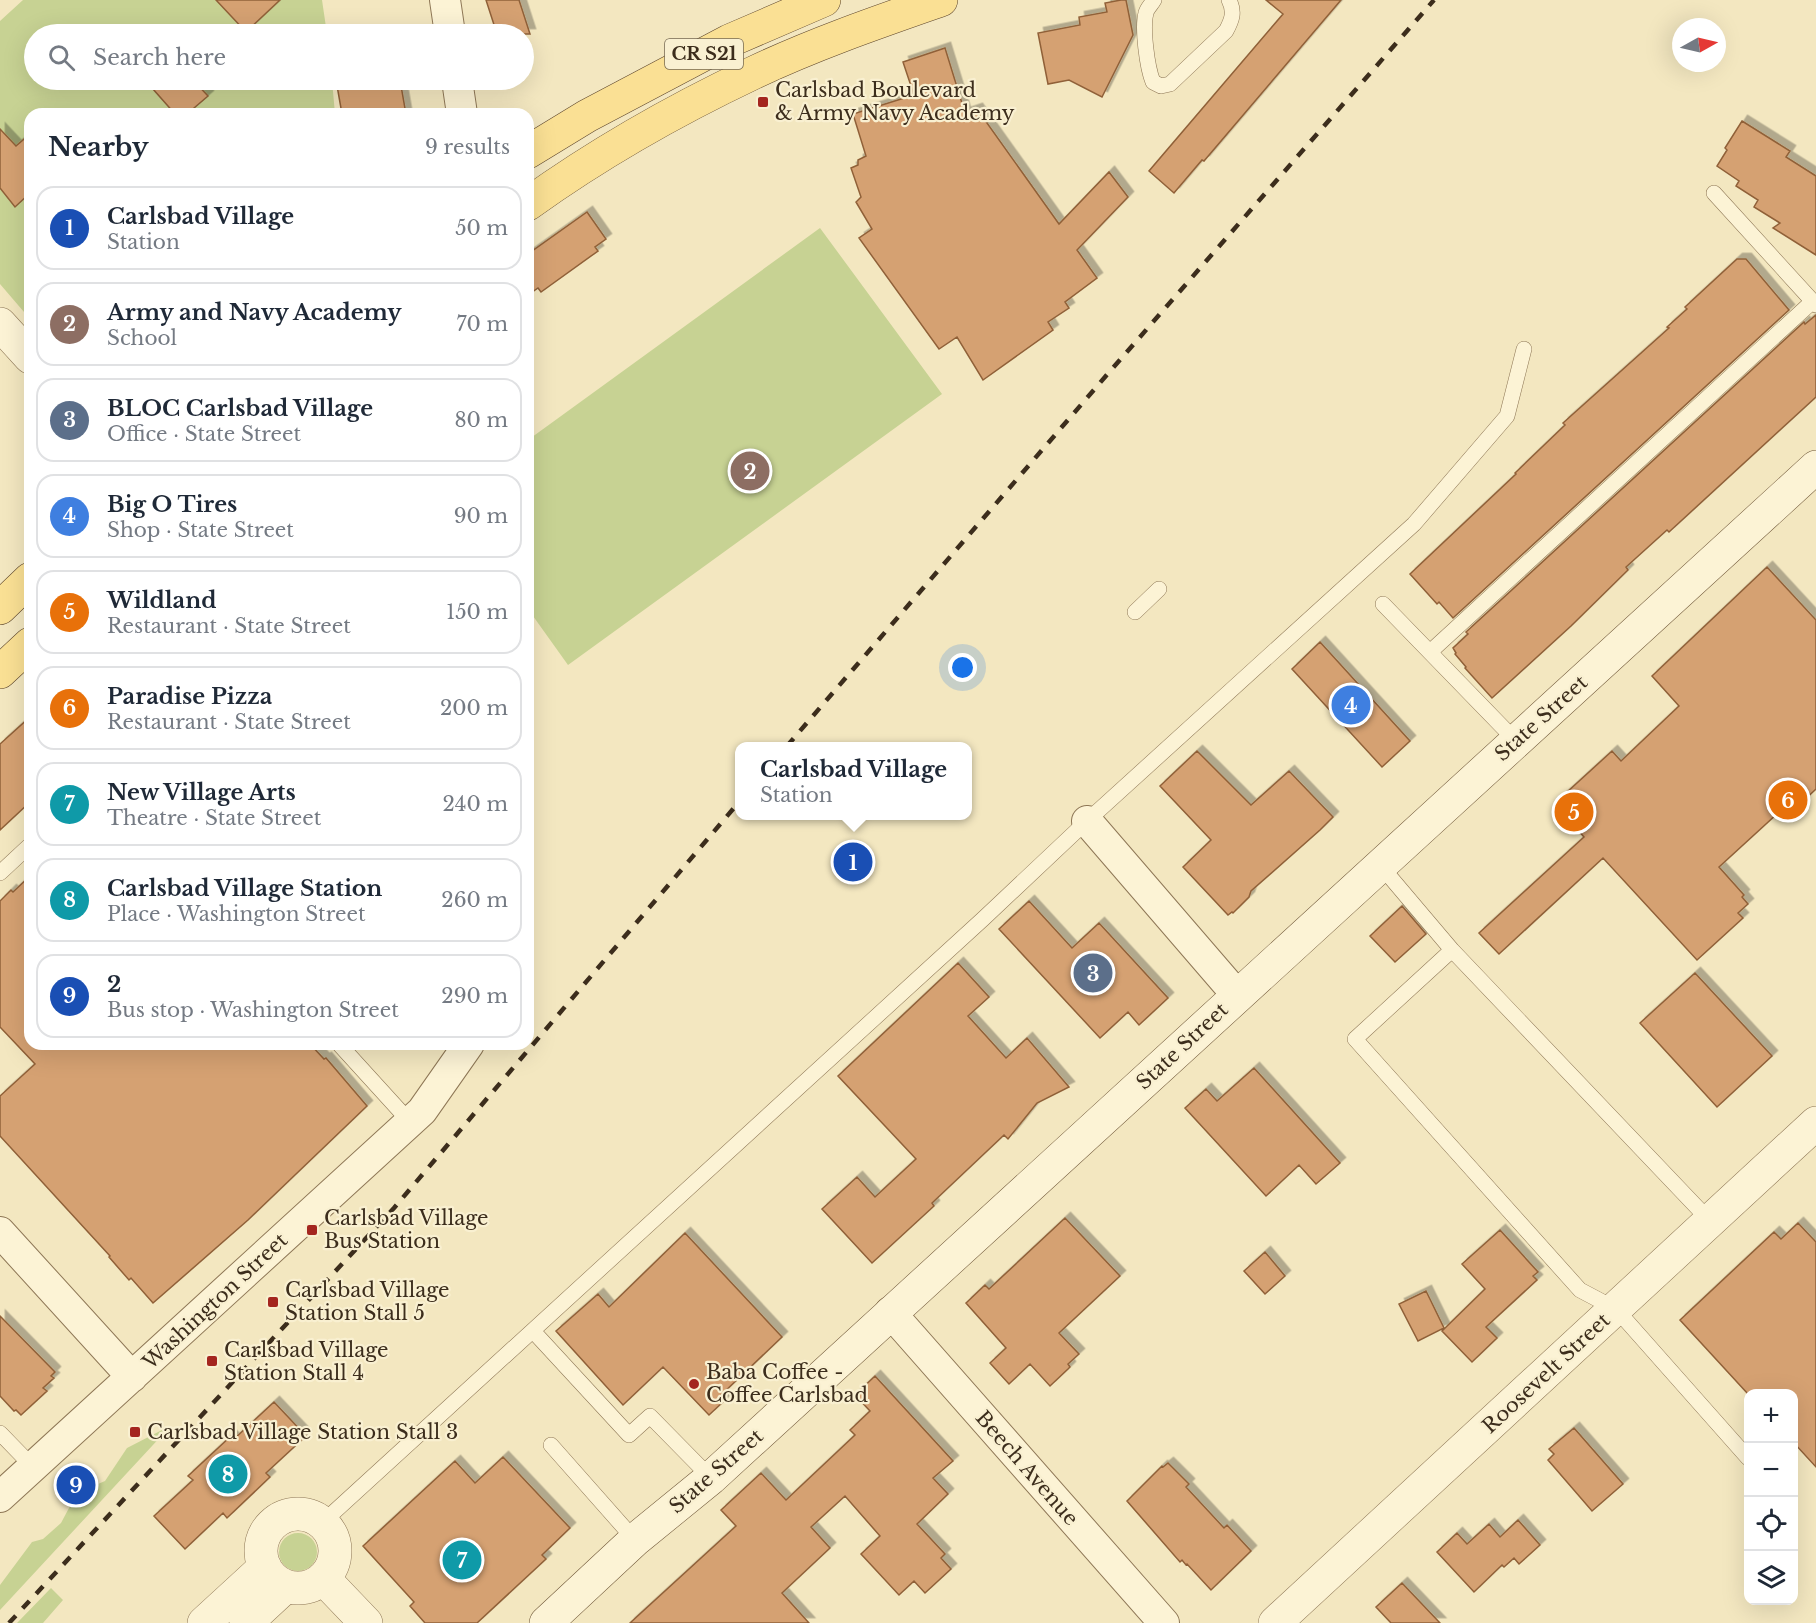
<!DOCTYPE html>
<meta charset="utf-8">
<style>
:root{--surface:#fff;--page:#f2f2f3;--text:#1f2937;--muted:#747a83;--line:#e0e1e3;--accent:#0b8043}
body{margin:0;font-family:"Libre Baskerville",serif;background:var(--page);color:var(--text)}
.controls{position:absolute;right:18px;bottom:18px;display:grid;overflow:hidden;border-radius:12px;box-shadow:0 6px 24px #0002}
.controls button{width:54px;height:54px;display:grid;place-items:center;padding:0;border:0;border-bottom:2px solid var(--line);background:var(--surface);color:var(--text);font:30px sans-serif}
.compass{position:absolute;left:1672px;top:18px;width:54px;height:54px;border-radius:50%;background:var(--surface);box-shadow:0 6px 24px #0002;rotate:82deg}
.you{position:absolute;left:963px;top:668px;width:21px;height:21px;margin:-15px;border:4px solid #fff;border-radius:50%;background:#1a73e8;box-shadow:0 0 0 9px #1a73e833}
.badge{display:grid;place-items:center;width:39px;height:39px;border-radius:50%;background:var(--accent);color:#fff;font-size:20px;font-weight:700}
.pin{position:absolute;translate:-50% -50%;border:3px solid #fff;box-shadow:0 2px 6px #0006}
.popup{position:absolute;left:735px;top:742px;width:237px;height:78px;box-sizing:border-box;display:grid;place-content:center;border-radius:12px;background:var(--surface);filter:drop-shadow(0 2px 4px #0005);font-size:20px;white-space:nowrap;color:var(--muted)}
.popup b{font-size:22px;color:var(--text)}
.popup::after{content:'';position:absolute;left:50%;top:100%;margin-left:-12px;border:12px solid transparent;border-top-color:var(--surface)}
.list{margin:0;padding:0;list-style:none}
h2{display:flex;justify-content:space-between;align-items:center;height:78px;margin:0;padding:0 24px;font-size:26px}
h2 small{font-size:20px;font-weight:400;color:var(--muted)}
.list li{display:grid;grid-template-columns:39px 1fr auto;gap:18px;align-items:center;box-sizing:border-box;height:84px;margin:0 12px 12px;padding:0 12px;border:2px solid var(--line);border-radius:18px}
.list b{display:block;font-size:22px;white-space:nowrap}
.list p{margin:0;font-size:20px;white-space:nowrap;color:var(--muted)}
.list em{font-size:20px;font-style:normal;color:var(--muted)}
.icon{flex:none;width:33px;height:33px;fill:none;stroke:currentColor;stroke-width:2;stroke-linecap:round;stroke-linejoin:round}
.map{position:relative;flex:none;width:1816px;height:1623px;overflow:hidden}
.search{position:absolute;background:var(--surface);box-shadow:0 6px 24px #0002;left:24px;top:24px;width:510px;height:66px;display:flex;align-items:center;gap:15px;box-sizing:border-box;padding:0 21px;border-radius:33px;color:var(--muted);font-size:22px}
.panel{position:absolute;background:var(--surface);box-shadow:0 6px 24px #0002;left:24px;top:108px;width:510px;height:942px;border-radius:18px}
.map>svg:first-child{display:block}
.green{fill:#c7d293}
.building{fill:#d5a172;stroke:#906139;stroke-width:1.5;filter:url(#shadow)}
.lines{fill:none;stroke-linecap:round;stroke-linejoin:round}
.service-casing{stroke:#8e7756;stroke-width:16}
.minor-casing{stroke:#8e7756;stroke-width:32}
.tertiary-casing{stroke:#8e7756;stroke-width:34}
.secondary-casing{stroke:#705839;stroke-width:34}
.primary-casing{stroke:#5c442b;stroke-width:34}
.service{stroke:#fcf3d5;stroke-width:15}
.minor{stroke:#fcf3d5;stroke-width:30}
.tertiary{stroke:#fcf3d5;stroke-width:33}
.secondary{stroke:#fcf3d5;stroke-width:33}
.primary{stroke:#fae094;stroke-width:33}
.rail{stroke:#3c2d1c;stroke-width:4.5;stroke-dasharray:10 10;stroke-linecap:butt}
.poi-dot{fill:#a4261f;stroke:#f9f0d1;stroke-width:2}
.labels{text-anchor:middle;dominant-baseline:central;stroke-width:4.5;stroke-linejoin:round;paint-order:stroke}
.shield{fill:#f9f0d1;stroke:#756852;stroke-width:1.5}
.shield-label{font-size:18px;font-weight:bold;fill:#3c2d1c}
.poi-label{font-size:20px;fill:#3c2d1c;stroke:#f9f0d1;text-anchor:start}
.street-label{font-size:20px;fill:#3c2d1c;stroke:#f9f0d1}
</style>
<div class="map">
<svg width="1816" height="1623" viewBox="0 0 1816 1623">
<defs>
<filter id="shadow"><feDropShadow dx="5.5" dy="-5.5" stdDeviation="0" flood-color="#0004"/></filter>
</defs>
<rect width="100%" height="100%" fill="#f3e7c0"/>
<path class="green" d="M23,0H322L327,34H34V80H332L335,114H30V319L0,284V21Z
M820,228L942,394L568,665L528,609V440Z
M162,1430L165,1432L0,1610V1585L32,1542L43,1539L61,1523L77,1493L105,1481L127,1448Z
M279 1552a19 19 0 1 1 38 0a19 19 0 1 1-38 0Z
M51,1588L63,1600L43,1623H17Z"/>
<path class="building" d="M216,0H280L246,32Z
M486,0H519L530,34H497Z
M1121,0H1126L1133,35L1102,97L1069,80L1048,84L1038,33L1080,25L1079,17L1107,12L1105,3Z
M1266,0H1341L1204,161L1202,160L1174,193L1149,171L1283,14Z
M945,48L965,113L977,109L1059,224L1109,172L1128,197L1077,250L1097,278L1065,302L1069,308L1048,322L1053,330L983,380L957,337L939,349L859,238L872,229L856,202L861,197L851,168L858,165V160L866,156L853,114L914,95L903,62Z
M165,80H193L208,96L187,114H175L153,89Z
M336,80H400L406,114H342Z
M1742,121L1790,151L1786,157L1816,176V255L1773,228L1780,223L1754,207L1758,200L1736,186L1739,181L1717,166L1727,150L1725,148Z
M0,129L16,146L30,134V193L15,207L0,188Z
M587,212L606,239L595,247L598,251L541,292L538,288L528,295V254Z
M1737,259H1746L1789,310L1453,618L1439,602L1437,604L1410,574L1516,474L1515,473L1565,425L1563,423L1669,328L1667,327L1687,309L1685,307Z
M1816,315V397L1669,532L1667,530L1626,567L1628,570L1571,626L1492,698L1465,668L1466,667L1455,654L1456,653L1453,648L1468,634L1466,632L1804,322L1805,324Z
M1767,567L1816,620V789L1784,819L1778,813L1719,867L1744,895L1742,897L1748,904L1738,913L1743,918L1697,960L1603,858L1499,954L1479,933L1584,837L1554,804L1612,751L1621,761L1679,706L1652,676Z
M1320,642L1410,741L1382,767L1292,669Z
M30,717V802L0,830V744Z
M1197,751L1251,805L1289,771L1333,817L1320,830L1251,891L1249,897L1233,913L1232,912L1228,915L1183,867L1211,840L1160,786Z
M30,876V1044H310L324,1059L326,1058L367,1106L248,1220L153,1303L131,1278L129,1280L109,1257L110,1256L0,1136V1096L35,1064L0,1027V901L11,890L13,892Z
M1029,901L1072,948L1099,923L1168,998L1139,1025L1128,1012L1100,1038L999,929Z
M1402,906L1426,934L1395,962L1370,936Z
M958,963L989,997L968,1016L1006,1058L1027,1038L1069,1087L1037,1103L1008,1139L1004,1135L932,1203L934,1206L872,1263L822,1209L857,1177L875,1197L916,1159L838,1076Z
M1695,973L1772,1056L1717,1107L1640,1023Z
M1254,1068L1340,1163L1316,1184L1299,1165L1266,1196L1185,1108L1206,1089L1217,1101Z
M1065,1218L1120,1276L1059,1333L1079,1354L1068,1364L1070,1367L1068,1369L1050,1386L1030,1364L1009,1384L990,1363L1006,1348L966,1303L985,1285L989,1289Z
M1798,1223L1816,1242V1467L1794,1443V1394H1748L1680,1320L1774,1232L1781,1239Z
M1500,1230L1538,1272L1533,1276L1537,1280L1486,1327L1497,1338L1472,1362L1442,1331L1485,1289L1462,1264Z
M685,1233L782,1337L720,1396L724,1401L709,1415L663,1367L623,1405L556,1331L598,1294L609,1307Z
M1265,1252L1285,1276L1265,1294L1244,1271Z
M1426,1291L1444,1328L1418,1341L1399,1304Z
M0,1316L55,1372L51,1376L54,1378L43,1388L47,1391L21,1415L16,1410L14,1411L0,1396Z
M875,1376L953,1461L933,1478L948,1494L917,1524L945,1554L941,1558L951,1569L925,1593L914,1581L899,1595L861,1554L880,1536L845,1496L811,1527L830,1548L782,1593L809,1623H630L736,1526L721,1510L761,1473L786,1500L855,1435L850,1430L870,1411L855,1395Z
M274,1402L306,1436L266,1473L270,1477L227,1518L223,1513L185,1549L154,1516L193,1480L188,1476L231,1436L234,1439Z
M1574,1428L1623,1484L1592,1511L1548,1460L1554,1454L1549,1449Z
M503,1457L570,1528L542,1555L546,1559L477,1623H425L410,1606L414,1602L363,1546L455,1461L475,1483Z
M1168,1463L1189,1484L1186,1487L1224,1528L1227,1525L1251,1551L1211,1590L1187,1564L1186,1565L1182,1560L1180,1562L1127,1501L1162,1466L1163,1467Z
M1518,1520L1540,1545L1519,1564L1514,1558L1504,1567L1502,1565L1474,1592L1437,1552L1457,1533L1467,1544L1489,1524L1500,1537Z
M1402,1583L1440,1623H1391L1376,1607Z"/>
<g class="lines">
<defs>
<path id="service" d="M1154,0C1152,4 1147,8 1146,13C1142,28 1147,67 1153,82L1161,86L1170,84L1226,31C1232,20 1235,12 1229,0
M1714,193L1816,305
M1383,604L1516,741
M1135,612L1159,589
M1430,652L1813,301
M1380,865L1452,950
M0,873L30,845
M339,1044L410,1122
M1710,1221L1452,950L1355,1039L1580,1290L1616,1309L1748,1458
M533,1331L629,1435L650,1416L711,1478
M0,1433L33,1467
M551,1445L635,1540
M322,1523L983,919L1087,821L1414,524L1507,416L1524,349"/>
<path id="minor" d="M445,0L450,34
M457,80L462,114
M1087,821L1237,995
M0,1232L132,1377
M890,1312L1164,1623
M0,1497L422,1111L469,1044"/>
<path id="tertiary" d="M0,324L30,357
M261 1551a37 37 0 1 1 74 0a37 37 0 1 1-74 0Z
M323,1578L366,1623
M204,1623L265,1567
M246,1623L286,1586
M1275,1623L1816,1123"/>
<path id="secondary" d="M546,1623L635,1540L711,1478L1816,467"/>
<path id="primary" d="M528,152L587,116L729,41L824,0
M528,204C599,153 675,110 753,73C814,44 878,22 941,0
M0,608L30,579
M0,672L30,644"/>
</defs>
<use href="#service" class="service-casing"/>
<use href="#minor" class="minor-casing"/>
<use href="#tertiary" class="tertiary-casing"/>
<use href="#secondary" class="secondary-casing"/>
<use href="#primary" class="primary-casing"/>
<use href="#service" class="service"/>
<use href="#minor" class="minor"/>
<use href="#tertiary" class="tertiary"/>
<use href="#secondary" class="secondary"/>
<use href="#primary" class="primary"/>
<path class="rail" d="M787,746L1105,377L1434,0
M9,1623L394,1208L739,802"/>
</g>
<g class="poi-dot">
<rect x="757" y="96" width="12" height="12" rx="3"/>
<rect x="306" y="1224" width="12" height="12" rx="3"/>
<rect x="267" y="1296" width="12" height="12" rx="3"/>
<rect x="206" y="1355" width="12" height="12" rx="3"/>
<circle cx="694" cy="1384" r="6"/>
<rect x="129" y="1426" width="12" height="12" rx="3"/>
</g>
<g class="labels">
<rect class="shield" x="665" y="39" width="78" height="30" rx="4.5"/>
<g class="shield-label">
<text x="704" y="54">CR S21</text>
</g>
<g class="poi-label">
<text x="775" y="90">Carlsbad Boulevard<tspan x="775" dy="23">&amp; Army Navy Academy</tspan></text>
<text x="324" y="1218">Carlsbad Village<tspan x="324" dy="23">Bus Station</tspan></text>
<text x="285" y="1290">Carlsbad Village<tspan x="285" dy="23">Station Stall 5</tspan></text>
<text x="224" y="1350">Carlsbad Village<tspan x="224" dy="23">Station Stall 4</tspan></text>
<text x="706" y="1372">Baba Coffee -<tspan x="706" dy="23">Coffee Carlsbad</tspan></text>
<text x="147" y="1432">Carlsbad Village Station Stall 3</text>
</g>
<g class="street-label">
<text transform="translate(1541 718) rotate(-42)">State Street</text>
<text transform="translate(1182 1046) rotate(-43)">State Street</text>
<text transform="translate(215 1301) rotate(-43)">Washington Street</text>
<text transform="translate(1546 1373) rotate(-43)">Roosevelt Street</text>
<text transform="translate(1027 1468) rotate(49)">Beech Avenue</text>
<text transform="translate(716 1471) rotate(-41)">State Street</text>
</g>
</g>
</svg>
<div class="controls">
<button>+</button>
<button>−</button>
<button><svg class="icon" aria-label="locate" viewBox="0 0 24 24"><circle cx="12" cy="12" r="6"/><path d="M12 2v4M12 18v4M2 12h4M18 12h4"/></svg></button>
<button><svg class="icon" aria-label="layers" viewBox="0 0 24 24"><path d="M12 4l9 5-9 5-9-5zM3 14l9 5 9-5"/></svg></button>
</div>
<svg class="compass" viewBox="-18 -18 36 36"><path d="M0-13l5 13h-10z" fill="#e53935"/><path d="M0 13l5-13h-10z" fill="#747a83"/></svg>
<div class="you"></div>
<div class="pin badge" style="left:853px;top:862px;background:#1a4fb4">1</div>
<div class="popup"><b>Carlsbad Village</b>Station</div>
<div class="pin badge" style="left:750px;top:471px;background:#8d6e63">2</div>
<div class="pin badge" style="left:1093px;top:973px;background:#5c6f8a">3</div>
<div class="pin badge" style="left:1351px;top:705px;background:#3f7fe0">4</div>
<div class="pin badge" style="left:1574px;top:812px;background:#e8710a">5</div>
<div class="pin badge" style="left:1788px;top:800px;background:#e8710a">6</div>
<div class="pin badge" style="left:462px;top:1560px;background:#0f9aa8">7</div>
<div class="pin badge" style="left:228px;top:1474px;background:#0f9aa8">8</div>
<div class="pin badge" style="left:76px;top:1485px;background:#1a4fb4">9</div>
<div class="search"><svg class="icon" aria-label="search" viewBox="0 0 24 24"><circle cx="10" cy="10" r="6"/><path d="M15 15l6 6"/></svg>Search here</div>
<section class="panel">
<h2>Nearby<small>9 results</small></h2>
<ul class="list">
<li><span class="badge" style="background:#1a4fb4">1</span><div><b>Carlsbad Village</b><p>Station</p></div><em>50 m</em></li>
<li><span class="badge" style="background:#8d6e63">2</span><div><b>Army and Navy Academy</b><p>School</p></div><em>70 m</em></li>
<li><span class="badge" style="background:#5c6f8a">3</span><div><b>BLOC Carlsbad Village</b><p>Office · State Street</p></div><em>80 m</em></li>
<li><span class="badge" style="background:#3f7fe0">4</span><div><b>Big O Tires</b><p>Shop · State Street</p></div><em>90 m</em></li>
<li><span class="badge" style="background:#e8710a">5</span><div><b>Wildland</b><p>Restaurant · State Street</p></div><em>150 m</em></li>
<li><span class="badge" style="background:#e8710a">6</span><div><b>Paradise Pizza</b><p>Restaurant · State Street</p></div><em>200 m</em></li>
<li><span class="badge" style="background:#0f9aa8">7</span><div><b>New Village Arts</b><p>Theatre · State Street</p></div><em>240 m</em></li>
<li><span class="badge" style="background:#0f9aa8">8</span><div><b>Carlsbad Village Station</b><p>Place · Washington Street</p></div><em>260 m</em></li>
<li><span class="badge" style="background:#1a4fb4">9</span><div><b>2</b><p>Bus stop · Washington Street</p></div><em>290 m</em></li>
</ul>
</section>
</div>
